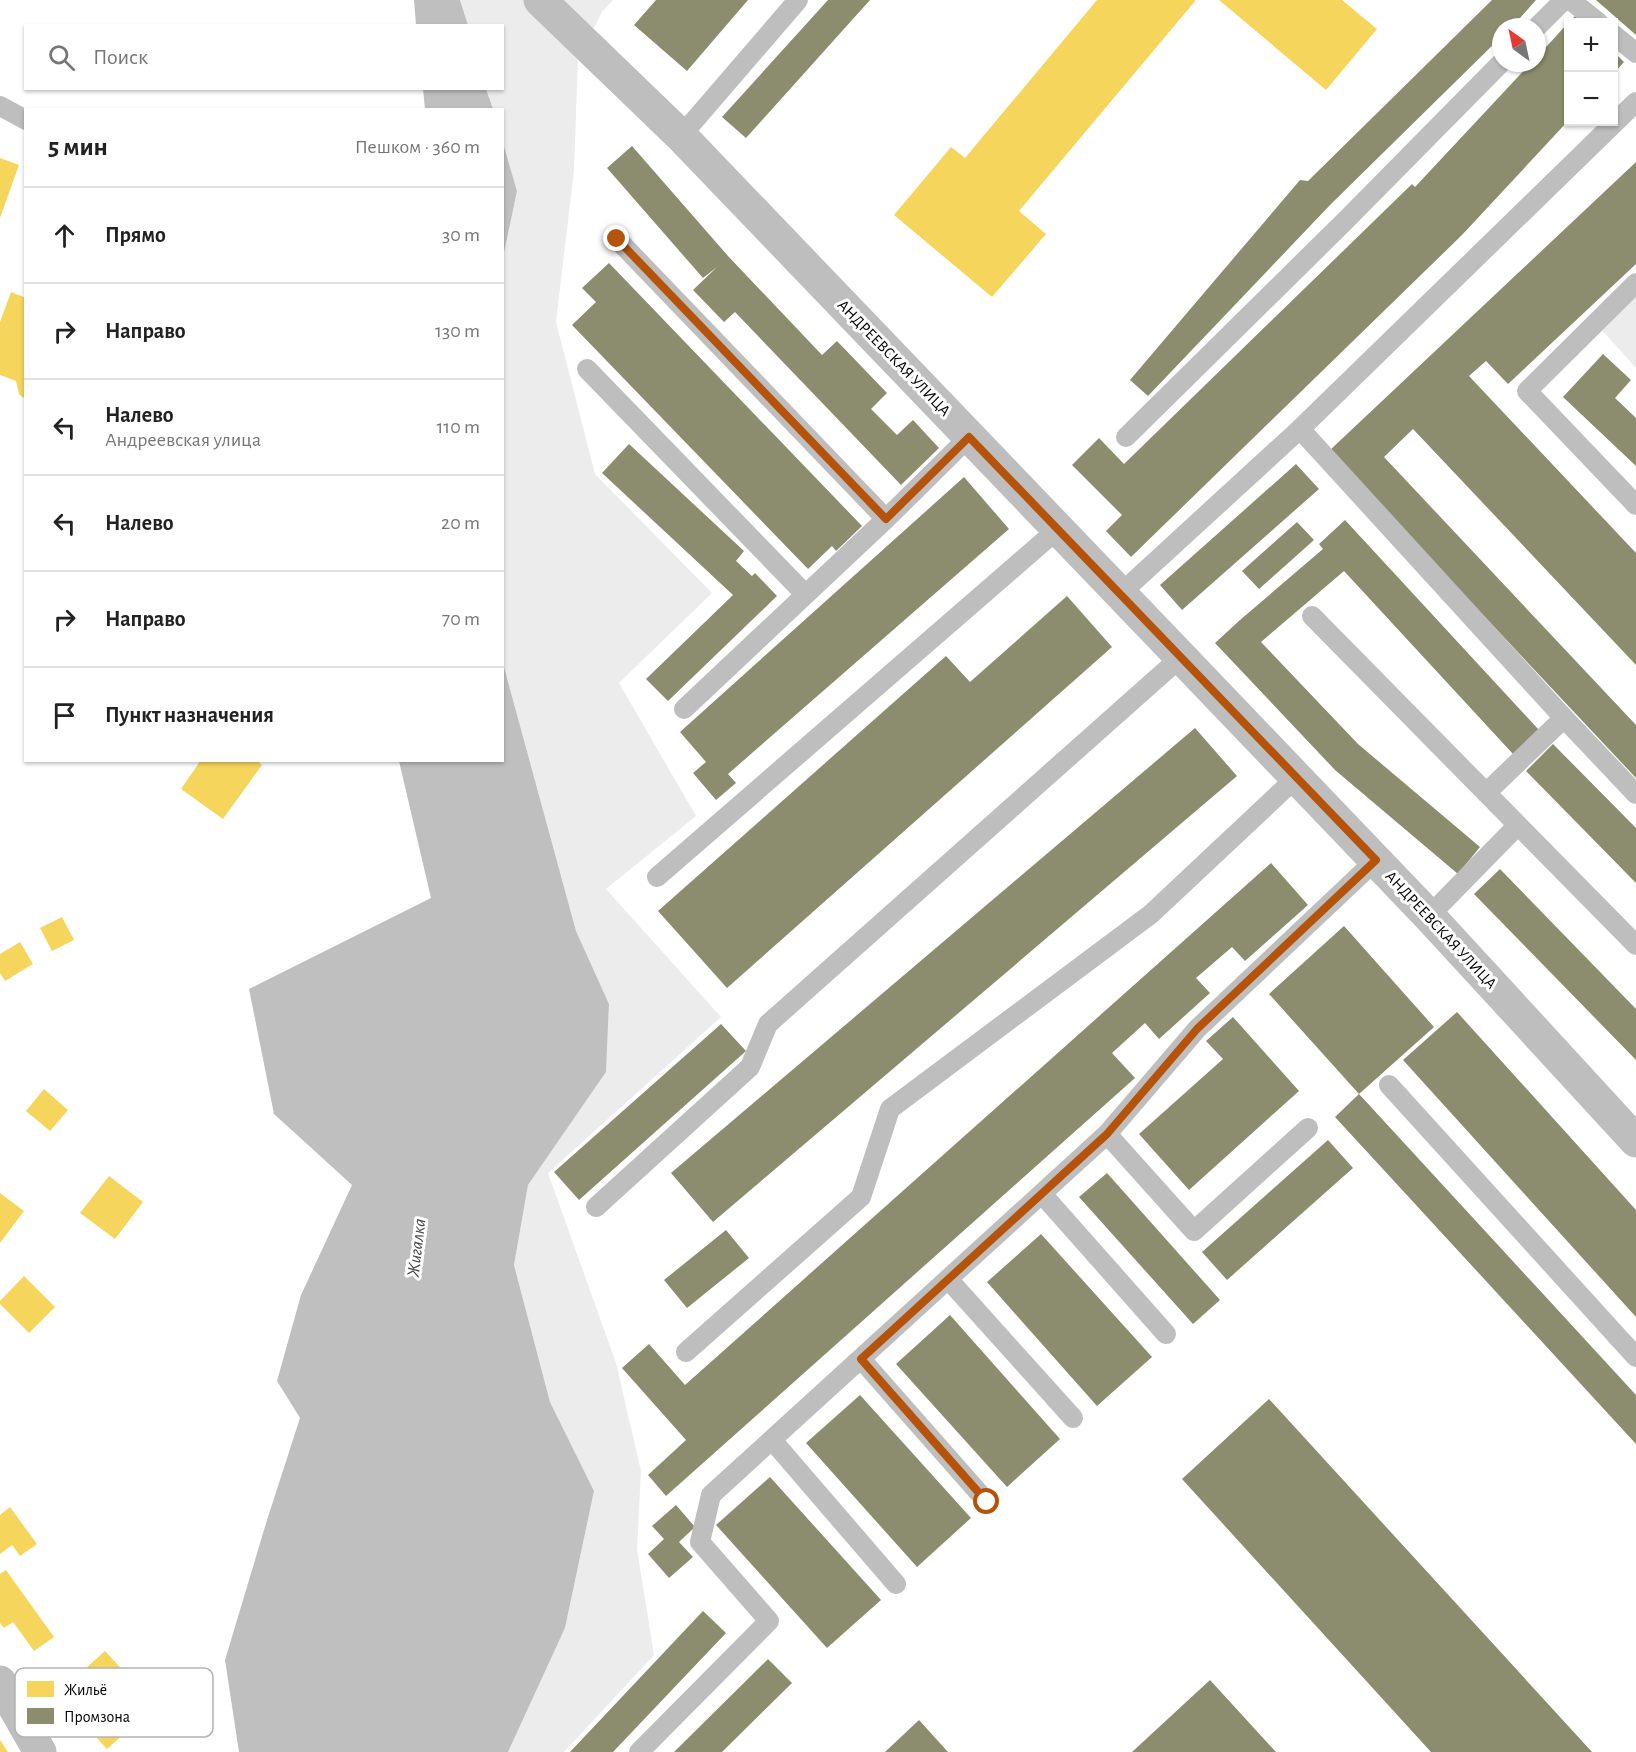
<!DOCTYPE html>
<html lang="ru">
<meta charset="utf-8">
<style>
:root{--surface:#fff;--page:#f2f2f2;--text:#222;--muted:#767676;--line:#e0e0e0}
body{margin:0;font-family:"Alegreya Sans",sans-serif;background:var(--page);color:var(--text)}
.controls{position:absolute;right:18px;top:18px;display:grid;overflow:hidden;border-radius:0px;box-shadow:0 2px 4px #0004}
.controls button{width:54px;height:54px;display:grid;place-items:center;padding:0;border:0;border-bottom:2px solid var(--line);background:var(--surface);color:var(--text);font:30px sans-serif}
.compass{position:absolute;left:1492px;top:18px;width:54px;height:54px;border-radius:50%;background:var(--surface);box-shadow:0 2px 4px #0004;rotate:327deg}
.stop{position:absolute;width:18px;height:18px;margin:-14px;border:4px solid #b45309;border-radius:50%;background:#fff}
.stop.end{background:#b45309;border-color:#fff;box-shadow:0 2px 6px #0008}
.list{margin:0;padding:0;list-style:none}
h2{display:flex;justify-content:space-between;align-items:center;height:78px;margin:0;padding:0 24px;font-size:26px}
h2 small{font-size:20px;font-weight:400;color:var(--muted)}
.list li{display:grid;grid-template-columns:39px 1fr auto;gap:18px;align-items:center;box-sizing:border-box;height:96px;padding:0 24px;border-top:2px solid var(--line)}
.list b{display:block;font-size:22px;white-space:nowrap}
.list p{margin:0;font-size:20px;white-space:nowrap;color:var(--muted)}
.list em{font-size:20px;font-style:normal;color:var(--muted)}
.icon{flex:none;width:33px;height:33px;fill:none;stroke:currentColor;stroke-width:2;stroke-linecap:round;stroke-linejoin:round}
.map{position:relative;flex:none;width:1636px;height:1752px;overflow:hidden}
.search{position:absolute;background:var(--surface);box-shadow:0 2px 4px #0004;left:24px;top:24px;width:480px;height:66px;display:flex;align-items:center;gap:15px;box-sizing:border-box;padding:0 21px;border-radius:0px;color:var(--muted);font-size:22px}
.panel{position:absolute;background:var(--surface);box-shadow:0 2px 4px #0004;left:24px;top:108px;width:480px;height:654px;border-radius:0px}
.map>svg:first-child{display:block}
.green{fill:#ececec}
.water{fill:#bfbfbf}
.homes{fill:#f6d55c}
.industry{fill:#8c8c6e}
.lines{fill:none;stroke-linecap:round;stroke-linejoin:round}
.service{stroke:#bebebe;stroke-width:20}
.minor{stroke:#bebebe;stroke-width:33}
.tertiary{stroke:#bebebe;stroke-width:33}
.route{stroke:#b45309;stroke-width:8}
.labels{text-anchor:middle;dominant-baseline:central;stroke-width:6;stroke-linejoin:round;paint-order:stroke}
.street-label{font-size:16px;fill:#000;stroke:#fff}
.water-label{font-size:18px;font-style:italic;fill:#444;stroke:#fff}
.key{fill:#fff;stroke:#b2b2b2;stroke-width:1.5}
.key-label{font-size:16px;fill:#000}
</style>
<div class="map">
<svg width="1636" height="1752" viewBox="0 0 1636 1752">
<rect width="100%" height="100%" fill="#fff"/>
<path class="green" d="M460,0H613L602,12L578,59L574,170L556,322L595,474L712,593L619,683L696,816L606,889L721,1017L548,1173L616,1363L641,1471L637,1549L654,1655L564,1752H508L565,1628L594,1491L550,1402L514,1265L528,1185L606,1072L609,1004L576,931L504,667L502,657V257L517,191L503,143L502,110L493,109L486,89L502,88V26L468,25Z
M1636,275V368L1591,318Z"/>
<path class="water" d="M414,0H460L468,25H416Z
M423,89H486L493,109H425Z
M503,143L517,191L503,257Z
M503,657L504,667L576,931L609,1004L606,1072L528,1185L514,1265L550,1402L594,1491L565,1628L508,1752H239L225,1660L267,1520L300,1418L277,1381L301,1295L352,1185L274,1114L249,989L431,898L399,761L502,760Z"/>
<path class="homes" d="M1097,0H1196L1019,211L1046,234L992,297L894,215L951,147L965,158Z
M1219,0H1342L1377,29L1326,90Z
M0,158L19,165L0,218Z
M11,292L26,298V400L19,394L16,381L0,375V322Z
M201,760H256L262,765L223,819L181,789Z
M62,917L74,940L52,951L40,928Z
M20,942L33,964L5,981L0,973V954Z
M44,1089L68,1110L50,1131L26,1111Z
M109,1176L143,1202L115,1239L80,1213Z
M0,1193L24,1211L0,1243Z
M24,1276L55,1307L29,1333L0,1304V1301Z
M10,1507L37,1544L20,1556L12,1545L0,1554V1515Z
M6,1570L54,1637L34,1651L13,1622L4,1628L0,1623V1574Z
M105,1651L130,1678L90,1714L65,1687Z
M109,1718L124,1734L107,1749L92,1733Z
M0,1740L8,1752H0Z"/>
<path class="industry" d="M656,0H748L687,71L634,25Z
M828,0H870L746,138L722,117Z
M1492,0H1536L1512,27H1501V37L1331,204L1148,396L1130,380L1300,180L1308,181Z
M1596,0H1636V35Z
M1575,16L1582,22H1569Z
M1568,23V121L1462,235L1131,557L1106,531L1122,515L1072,465L1099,438L1124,464L1412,184L1415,187L1531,63H1537V57Z
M1614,52L1624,62L1614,73Z
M632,146L728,256L822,355L837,341L887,393L871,409L897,435L913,420L939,448L901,485L735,312L724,322L693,290L717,267L703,278L607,168Z
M1636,162V264L1508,384L1486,361L1469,376L1636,553V665L1413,429L1384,457L1636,725V778L1329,451Z
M609,263L862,526L836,551L832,546L808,569L572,325L596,302L582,288Z
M1603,354L1631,380L1615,398L1636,418V466L1563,397Z
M629,444L744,551L736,561L752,576L755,573L777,596L668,701L646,679L733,595L602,473Z
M1296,464L1319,489L1182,610L1160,585Z
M964,477L1009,529L728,774L736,783L716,800L693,773L706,762L680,732Z
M1345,520L1539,730L1513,754L1344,571L1261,642L1358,744L1480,847L1458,874L1335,770L1215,643L1240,620L1323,549L1319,544Z
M1297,522L1314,540L1259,589L1242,571Z
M1067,596L1112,647L727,988L658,911L946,656L970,682Z
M1195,728L1237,776L713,1222L671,1173Z
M1553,744L1636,828V883L1526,771Z
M1271,863L1308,905L1245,961L1232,947L1196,978L1210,993L1159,1039L1145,1023L1112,1053L1135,1078L666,1496L648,1475L686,1440L622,1368L649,1344L685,1385Z
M1500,869L1636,1009V1060L1474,894Z
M1344,926L1434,1027L1359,1094L1269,994Z
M1457,1012L1636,1210V1317L1403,1060Z
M1233,1017L1299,1091L1189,1190L1139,1134L1223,1059L1206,1041Z
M721,1024L746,1051L579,1200L554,1172Z
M1359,1094L1636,1395V1444L1335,1117Z
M1328,1140L1353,1168L1227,1280L1202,1252Z
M1107,1173L1220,1300L1193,1324L1079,1197Z
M726,1230L749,1258L687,1308L664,1280Z
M1041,1234L1152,1357L1097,1406L987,1282Z
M950,1315L1060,1439L1007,1487L896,1364Z
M860,1395L971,1518L917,1567L806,1443Z
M1269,1399L1592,1752H1431L1182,1479Z
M770,1477L881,1600L827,1648L716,1525Z
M676,1505L695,1527L679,1542L693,1557L669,1578L648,1554L664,1539L652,1526Z
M703,1611L726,1633L613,1752H570Z
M768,1659L792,1683L722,1752H674Z
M1210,1680L1276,1752H1132Z
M919,1720L948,1752H885Z"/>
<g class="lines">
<path class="service" d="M1570,0L1598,22
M1537,27L1564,0
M1614,35L1636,53
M0,106L26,120
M681,136L798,0
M617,239L886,519
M1636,283L1527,391L1636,505
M587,369L805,594
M1300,429L1636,102
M1126,437L1345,221L1501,63
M1120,594L1300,429L1564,718L1636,794
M1312,616L1636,945
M684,709L886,519L969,437
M1486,793L1564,718
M657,877L1058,529
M1429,916L1518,825
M1389,1085L1636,1357
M1107,1134L1194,1231L1308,1128
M1042,1194L1166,1334
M596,1207L750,1067L768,1024L1181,657
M948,1279L1073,1418
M686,1352L861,1197L890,1109L1151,914L1297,777
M861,1359L987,1502
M772,1440L896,1584
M639,1752L769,1621L700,1542L711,1495L1107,1134L1197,1029L1376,860"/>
<path class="minor" d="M0,1682L40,1752"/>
<path class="tertiary" d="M540,0L681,136L1181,657L1429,916L1636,1141"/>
</g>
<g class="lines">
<path class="route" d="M617,239L886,519L969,437L1376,860L1197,1029L1107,1134L861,1359L987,1502"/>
</g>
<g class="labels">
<g class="street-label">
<text transform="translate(894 358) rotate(46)">АНДРЕЕВСКАЯ УЛИЦА</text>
<text transform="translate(1441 930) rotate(47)">АНДРЕЕВСКАЯ УЛИЦА</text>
</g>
<g class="water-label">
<text transform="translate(417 1248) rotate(-83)">Жигалка</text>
</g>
</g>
<rect x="15" y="1668" width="198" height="69" rx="9" class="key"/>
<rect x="27" y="1681" width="27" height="16" fill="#f6d55c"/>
<rect x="27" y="1708" width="27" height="16" fill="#8c8c6e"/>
<g class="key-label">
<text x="64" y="1695">Жильё</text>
<text x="64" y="1722">Промзона</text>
</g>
</svg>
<div class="controls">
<button>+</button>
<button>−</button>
</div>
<svg class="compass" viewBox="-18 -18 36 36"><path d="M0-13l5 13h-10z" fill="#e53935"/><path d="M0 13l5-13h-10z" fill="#767676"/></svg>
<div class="stop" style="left:987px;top:1502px"></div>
<div class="stop end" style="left:617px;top:239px"></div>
<div class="search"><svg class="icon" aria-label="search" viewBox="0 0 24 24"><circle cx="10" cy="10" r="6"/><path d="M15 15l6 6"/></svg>Поиск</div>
<section class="panel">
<h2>5 мин<small>Пешком · 360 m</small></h2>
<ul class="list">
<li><svg class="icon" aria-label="ahead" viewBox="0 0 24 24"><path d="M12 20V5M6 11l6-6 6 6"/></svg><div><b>Прямо</b></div><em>30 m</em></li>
<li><svg class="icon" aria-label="right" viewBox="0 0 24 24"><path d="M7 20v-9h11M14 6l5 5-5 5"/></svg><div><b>Направо</b></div><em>130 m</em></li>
<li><svg class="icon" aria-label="left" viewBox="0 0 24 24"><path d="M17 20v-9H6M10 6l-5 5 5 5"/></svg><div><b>Налево</b><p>Андреевская улица</p></div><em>110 m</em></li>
<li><svg class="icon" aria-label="left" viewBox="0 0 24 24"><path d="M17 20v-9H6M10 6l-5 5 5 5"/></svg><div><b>Налево</b></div><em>20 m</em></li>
<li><svg class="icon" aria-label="right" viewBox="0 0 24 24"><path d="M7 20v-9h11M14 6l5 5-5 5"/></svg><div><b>Направо</b></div><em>70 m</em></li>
<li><svg class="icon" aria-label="arrive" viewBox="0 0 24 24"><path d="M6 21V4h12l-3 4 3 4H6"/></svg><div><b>Пункт назначения</b></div></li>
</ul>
</section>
</div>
